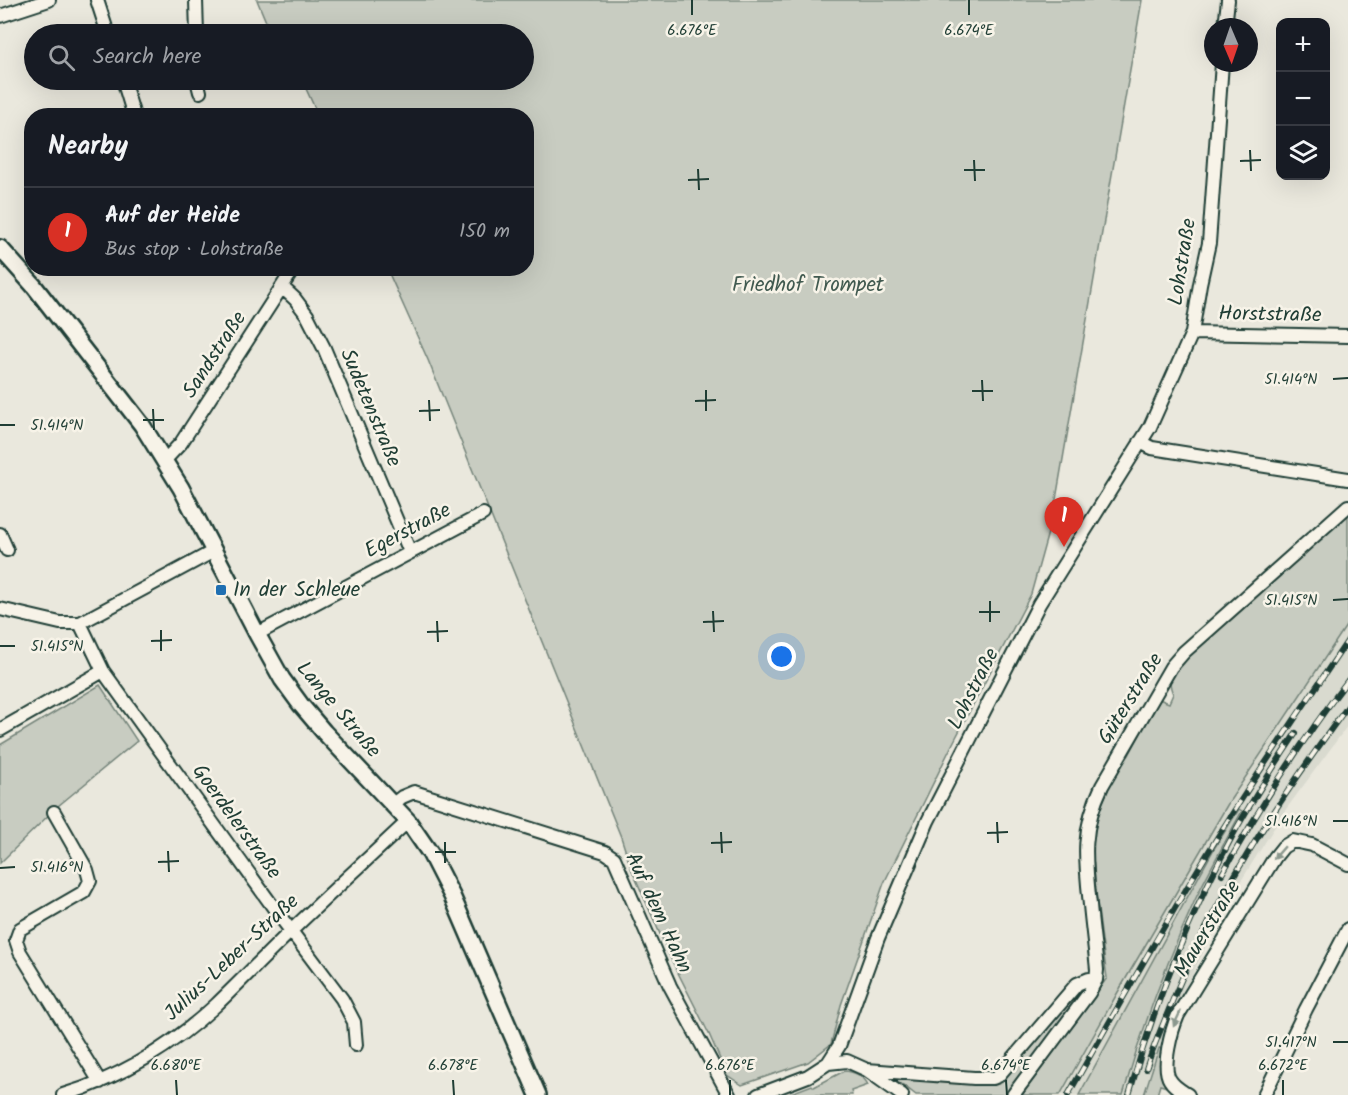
<!DOCTYPE html>
<meta charset="utf-8">
<style>
:root{--surface:#171b24;--page:#242831;--text:#f1f3f6;--muted:#9ea1a6;--line:#363941;--accent:#d93025}
body{margin:0;font-family:Kalam,sans-serif;background:var(--page);color:var(--text)}
.controls{position:absolute;right:18px;top:18px;display:grid;overflow:hidden;border-radius:12px;box-shadow:0 6px 24px #0002}
.controls button{width:54px;height:54px;display:grid;place-items:center;padding:0;border:0;border-bottom:2px solid var(--line);background:var(--surface);color:var(--text);font:30px sans-serif}
.compass{position:absolute;left:1204px;top:18px;width:54px;height:54px;border-radius:50%;background:var(--surface);box-shadow:0 6px 24px #0002;rotate:178deg}
.you{position:absolute;left:782px;top:657px;width:21px;height:21px;margin:-15px;border:4px solid #fff;border-radius:50%;background:#1a73e8;box-shadow:0 0 0 9px #1a73e833}
.badge{display:grid;place-items:center;width:39px;height:39px;border-radius:50%;background:var(--accent);color:#fff;font-size:20px;font-weight:700}
.pin{position:absolute;translate:-50% -50px;filter:drop-shadow(0 2px 3px #0008)}
.pin::after{content:'';position:absolute;top:32px;width:21px;height:18px;background:inherit;clip-path:polygon(0 0,100% 0,50% 100%)}
.list{margin:0;padding:0;list-style:none}
h2{display:flex;justify-content:space-between;align-items:center;height:78px;margin:0;padding:0 24px;font-size:26px}
h2 small{font-size:20px;font-weight:400;color:var(--muted)}
.list li{display:grid;grid-template-columns:39px 1fr auto;gap:18px;align-items:center;box-sizing:border-box;height:90px;padding:0 24px;border-top:2px solid var(--line)}
.list b{display:block;font-size:22px;white-space:nowrap}
.list p{margin:0;font-size:20px;white-space:nowrap;color:var(--muted)}
.list em{font-size:20px;font-style:normal;color:var(--muted)}
.icon{flex:none;width:33px;height:33px;fill:none;stroke:currentColor;stroke-width:2;stroke-linecap:round;stroke-linejoin:round}
.map{position:relative;flex:none;width:1348px;height:1095px;overflow:hidden}
.search{position:absolute;background:var(--surface);box-shadow:0 6px 24px #0002;left:24px;top:24px;width:510px;height:66px;display:flex;align-items:center;gap:15px;box-sizing:border-box;padding:0 21px;border-radius:33px;color:var(--muted);font-size:22px}
.panel{position:absolute;background:var(--surface);box-shadow:0 6px 24px #0002;left:24px;top:108px;width:510px;height:168px;border-radius:24px}
.map>svg:first-child{display:block}
.built{fill:#d9dacf}
.green{fill:#c8ccc1;stroke:#74847a;stroke-width:1.5}
.lines{fill:none;stroke-linecap:round;stroke-linejoin:round}
.minor-casing{stroke:#1f3d34;stroke-width:16}
.tertiary-casing{stroke:#1f3d34;stroke-width:20}
.minor{stroke:#f7f3e8;stroke-width:12}
.tertiary{stroke:#f7f3e8;stroke-width:15}
.rail-casing{stroke:#1f3d34;stroke-width:6}
.rail{stroke:#f7f3e8;stroke-width:4;stroke-dasharray:11;stroke-linecap:butt}
.oneway{fill:#8b988e}
.ticks{fill:none;stroke:#1f3d34;stroke-width:2}
.poi-dot{fill:#1f6fb2;stroke:#f7f3e8;stroke-width:2}
.labels{text-anchor:middle;dominant-baseline:central;stroke-width:5;stroke-linejoin:round;paint-order:stroke}
.street-label{font-size:21px;fill:#1f3d34;stroke:#f7f3e8}
.park-label{font-size:21px;fill:#415a50;stroke:#f7f3e8}
.poi-label{font-size:21px;fill:#1f3d34;stroke:#f7f3e8;text-anchor:start}
.ticks-label{font-size:15px;text-anchor:middle;fill:#1f3d34;stroke:#f7f3e8;stroke-width:5;stroke-linejoin:round;paint-order:stroke}
</style>
<div class="map">
<svg width="1348" height="1095" viewBox="0 0 1348 1095">
<rect width="100%" height="100%" fill="#eae8dd"/>
<filter id="ink" filterUnits="userSpaceOnUse"><feTurbulence type="fractalNoise" baseFrequency=".0167" numOctaves="2"/><feDisplacementMap in="SourceGraphic" scale="12" xChannelSelector="R" yChannelSelector="G"/><feConvolveMatrix kernelMatrix="1 2 1 2 8 2 1 2 1" color-interpolation-filters="sRGB"/></filter>
<g filter="url(#ink)">
<path class="built" d="M1348,623V725L1284,812L1221,913L1168,1027L1149,1077L1144,1095H1123L1137,1047L1156,993L1180,934L1196,898L1242,811L1239,809L1215,847L1079,1095H1060L1118,992L1229,802Z"/>
<path class="green" d="M257,0H1142L1054,511L1031,594L952,745L884,883L841,1005L831,1044L808,1062L742,1085L727,1075L709,1034L671,959L631,868L621,837L428,360L387,269L526,268V116L318,115L302,80H524V34H279L267,24Z
M1348,514V623L1229,802L1118,992L1060,1095H1022L1107,978L1097,902L1092,846L1097,816L1113,778L1129,755L1159,699L1169,703L1173,694C1168,682 1170,679 1176,668L1319,536Z
M100,685L137,741L58,806L0,863V745Z
M1239,809L1242,811C1226,840 1209,870 1195,900C1166,964 1142,1028 1123,1095H1079L1215,847Z
M1083,984L1086,985L1085,989L1005,1095H916L903,1085L892,1080L891,1077L994,1082L1012,1064L1016,1066L1035,1043L1033,1040L1040,1031L1044,1033L1052,1023L1051,1020Z
M1159,1048L1164,1049V1081L1167,1087L1160,1085L1157,1095H1144Z
M844,1071C853,1071 864,1076 868,1085L851,1091L852,1095H786L812,1085L814,1087Z"/>
<g class="lines">
<defs>
<path id="minor" d="M97,0L108,34
M196,0L197,34
M0,16L49,0
M1225,27L1228,0
M123,80L134,116
M197,80L200,92
M282,287L295,299L307,315L324,348L410,552
M1192,333L1348,336
M1140,442L1152,448L1348,479
M165,460L181,443L294,268
M0,534L7,550
M0,609L60,623H80L214,551
M80,623L103,671L279,915L342,999L354,1022L356,1045
M257,634L483,514
M0,730L103,671
M393,804L402,797L414,792L605,852L614,858L670,986L729,1095
M54,812L87,870L90,881L84,892L20,929L16,940L20,952L100,1082
M828,1063L839,1046L878,938L928,821L1039,604L1150,427L1192,333L1200,284L1209,243L1222,63
M867,1070L974,1078H993L998,1076L1077,984L1089,979L1096,980
M63,1095C120,1078 173,1045 216,1005C241,981 266,955 291,931C329,894 369,858 408,821
M758,1095L808,1076L828,1063L847,1061L867,1070L902,1095
M1013,1095L1089,993L1096,980L1097,970C1095,948 1092,927 1090,905C1085,859 1081,830 1102,786L1171,667L1184,652L1348,506
M1188,1095C1182,1091 1174,1087 1170,1080C1161,1067 1172,1029 1178,1015L1275,857L1283,847L1293,841L1312,845L1348,864
M1264,1095L1306,1009L1348,929"/>
<path id="tertiary" d="M0,248L34,286L142,425L181,488L257,634L282,679L301,705L324,732L408,821L430,853L452,896L538,1095"/>
</defs>
<use href="#minor" class="minor-casing"/>
<use href="#tertiary" class="tertiary-casing"/>
<use href="#minor" class="minor"/>
<use href="#tertiary" class="tertiary"/>
<defs>
<path id="rail" d="M1222,874C1260,807 1301,741 1348,680
M1146,1069C1152,1050 1160,1032 1167,1014C1212,900 1276,804 1348,706
M1068,1095C1115,1012 1162,928 1212,846C1255,776 1302,708 1348,640
M1129,1095C1154,1005 1189,917 1233,835C1252,800 1274,766 1296,733"/>
</defs>
<use href="#rail" class="rail-casing"/>
<use href="#rail" class="rail"/>
</g>
<defs><path id="oneway-solid" d="M-6-.8H1V-3.2L6.5 0L1 3.2V.8H-6Z" transform="scale(1.5)"/></defs>
<g class="oneway">
<use href="#oneway-solid" transform="translate(1279 853) rotate(131)"/>
<use href="#oneway-solid" transform="translate(1177 1019) rotate(115)"/>
</g>
</g>
<path class="ticks" d="M692,0V15M969,0V15M1250,150L1251,171M974,160L975,181M1240,161L1261,160M698,169L699,190M964,170H985M688,180L709,179M1333,379L1348,378M982,380L983,401M706,390V411M972,391H993M429,400L430,421M695,401L716,400M153,409L154,430M419,411L440,410M143,420H164M0,425H15M1333,600L1348,599M990,601V622M713,611L714,632M979,612H1000M437,621L438,642M703,622L724,621M161,630V651M427,632L448,631M151,641L172,640M0,646H15M1333,821H1348M997,822L998,843M721,832L722,853M987,833L1008,832M445,842V863M711,843L732,842M168,851L169,872M435,852H456M158,862L179,861M0,868L15,867M1333,1042H1348M176,1080L177,1095M453,1080L454,1095M730,1080V1095M1006,1080L1007,1095M1283,1080V1095"/>
<rect class="poi-dot" x="215" y="584" width="12" height="12" rx="3"/>
<g class="labels">
<g class="street-label">
<text transform="translate(1183 262) rotate(-81)">Lohstraße</text>
<text transform="translate(1270 315) rotate(1)">Horststraße</text>
<text transform="translate(215 355) rotate(-57)">Sandstraße</text>
<text transform="translate(370 408) rotate(67)">Sudetenstraße</text>
<text transform="translate(408 531) rotate(-28)">Egerstraße</text>
<text transform="translate(974 689) rotate(-63)">Lohstraße</text>
<text transform="translate(1131 699) rotate(-58)">Güterstraße</text>
<text transform="translate(338 710) rotate(50)">Lange Straße</text>
<text transform="translate(236 822) rotate(54)">Goerdelerstraße</text>
<text transform="translate(658 913) rotate(65)">Auf dem Hahn</text>
<text transform="translate(1208 929) rotate(-59)">Mauerstraße</text>
<text transform="translate(232 958) rotate(-43)">Julius-Leber-Straße</text>
</g>
<g class="park-label">
<text x="808" y="285">Friedhof Trompet</text>
</g>
<g class="poi-label">
<text x="233" y="590">In der Schleue</text>
</g>
</g>
<g class="ticks-label">
<text x="692" y="35">6.676°E</text>
<text x="969" y="35">6.674°E</text>
<text x="1291" y="384">51.414°N</text>
<text x="57" y="430">51.414°N</text>
<text x="1291" y="605">51.415°N</text>
<text x="57" y="651">51.415°N</text>
<text x="1291" y="826">51.416°N</text>
<text x="57" y="872">51.416°N</text>
<text x="1291" y="1047">51.417°N</text>
<text x="176" y="1070">6.680°E</text>
<text x="453" y="1070">6.678°E</text>
<text x="730" y="1070">6.676°E</text>
<text x="1006" y="1070">6.674°E</text>
<text x="1283" y="1070">6.672°E</text>
</g>
</svg>
<div class="controls">
<button>+</button>
<button>−</button>
<button><svg class="icon" aria-label="layers" viewBox="0 0 24 24"><path d="M12 4l9 5-9 5-9-5zM3 14l9 5 9-5"/></svg></button>
</div>
<svg class="compass" viewBox="-18 -18 36 36"><path d="M0-13l5 13h-10z" fill="#e53935"/><path d="M0 13l5-13h-10z" fill="#9ea1a6"/></svg>
<div class="you"></div>
<div class="pin badge" style="left:1064px;top:547px">1</div>
<div class="search"><svg class="icon" aria-label="search" viewBox="0 0 24 24"><circle cx="10" cy="10" r="6"/><path d="M15 15l6 6"/></svg>Search here</div>
<section class="panel">
<h2>Nearby<small></small></h2>
<ul class="list">
<li><span class="badge">1</span><div><b>Auf der Heide</b><p>Bus stop · Lohstraße</p></div><em>150 m</em></li>
</ul>
</section>
</div>
